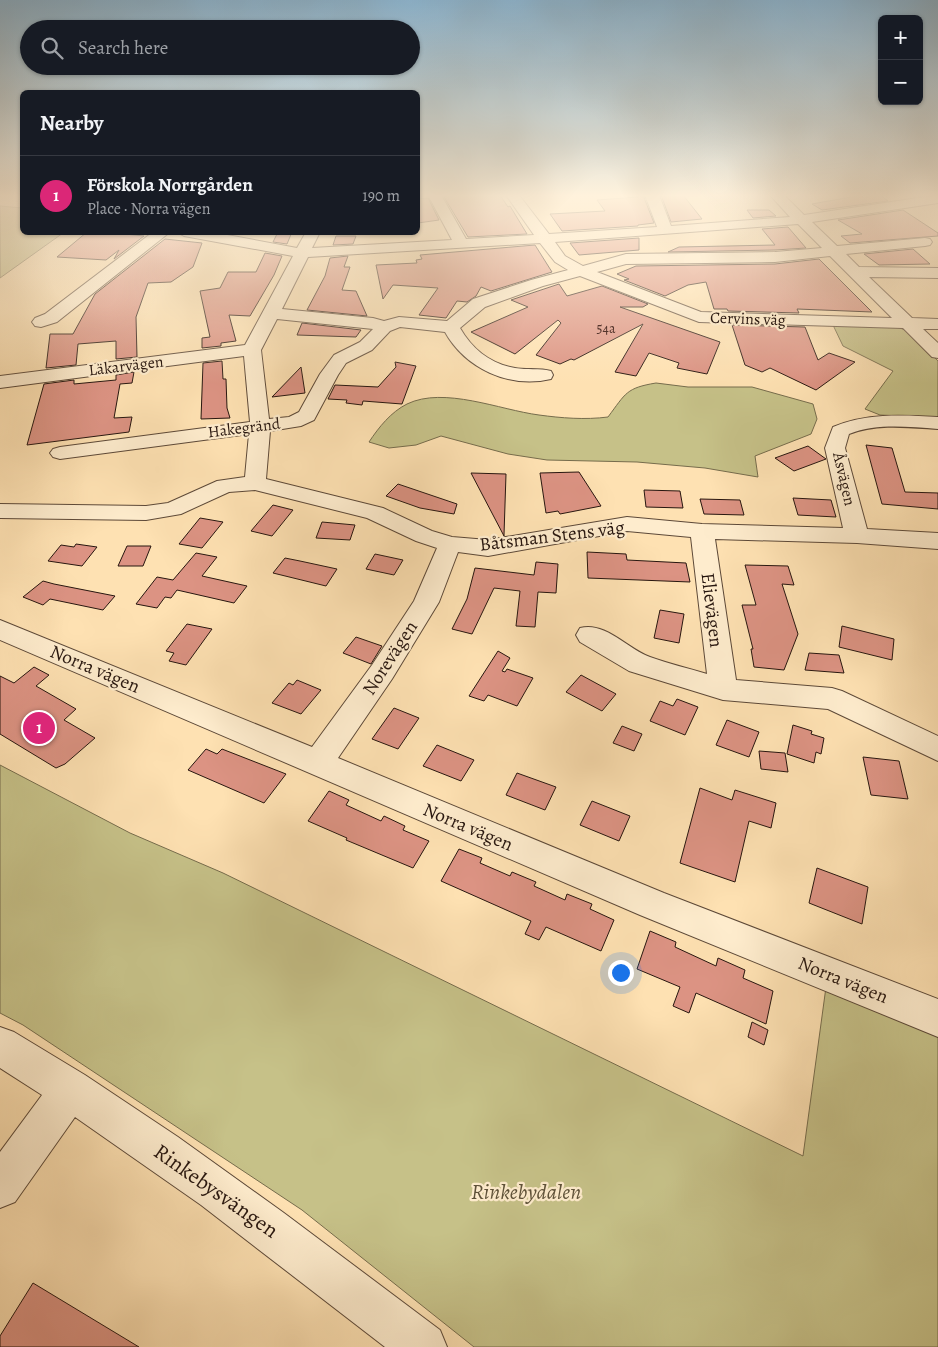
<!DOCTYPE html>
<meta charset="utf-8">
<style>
:root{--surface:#171b24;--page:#242831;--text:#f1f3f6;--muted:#9ea1a6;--line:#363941;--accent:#db2777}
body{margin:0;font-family:Alegreya,serif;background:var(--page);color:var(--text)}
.controls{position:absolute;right:15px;top:15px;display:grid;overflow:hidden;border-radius:8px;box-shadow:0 1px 4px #0004}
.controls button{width:45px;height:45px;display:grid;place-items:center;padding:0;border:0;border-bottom:1px solid var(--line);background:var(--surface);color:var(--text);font:25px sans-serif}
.you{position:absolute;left:620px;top:972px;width:18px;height:18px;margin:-12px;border:4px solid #fff;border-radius:50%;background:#1a73e8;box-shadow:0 0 0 8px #1a73e833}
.badge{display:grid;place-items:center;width:32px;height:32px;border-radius:50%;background:var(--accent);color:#fff;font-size:16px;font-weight:700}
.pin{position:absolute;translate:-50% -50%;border:2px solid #fff;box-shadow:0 1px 5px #0006}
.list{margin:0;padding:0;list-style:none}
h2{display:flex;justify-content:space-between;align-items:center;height:65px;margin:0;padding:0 20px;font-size:21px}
h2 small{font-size:16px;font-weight:400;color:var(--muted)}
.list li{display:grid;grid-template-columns:32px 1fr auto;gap:15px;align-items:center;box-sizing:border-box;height:80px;padding:0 20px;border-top:1px solid var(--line)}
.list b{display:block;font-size:19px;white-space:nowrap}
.list p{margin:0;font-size:16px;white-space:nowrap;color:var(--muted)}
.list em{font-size:16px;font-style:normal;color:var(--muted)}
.icon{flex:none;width:28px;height:28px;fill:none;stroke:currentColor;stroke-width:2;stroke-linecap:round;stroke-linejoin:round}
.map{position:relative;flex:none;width:938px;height:1347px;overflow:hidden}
.search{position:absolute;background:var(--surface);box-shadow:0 1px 4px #0004;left:20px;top:20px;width:400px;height:55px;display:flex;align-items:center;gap:12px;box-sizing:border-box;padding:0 18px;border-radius:28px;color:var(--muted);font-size:19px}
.panel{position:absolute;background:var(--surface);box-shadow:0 1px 4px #0004;left:20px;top:90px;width:400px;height:145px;border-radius:8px}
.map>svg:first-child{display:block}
.green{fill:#c6c188;stroke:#766c4c}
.building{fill:#dc9383;stroke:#27160f}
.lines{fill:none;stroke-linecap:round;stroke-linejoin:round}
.minor-casing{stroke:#5d4938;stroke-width:2}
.minor{fill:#feeccd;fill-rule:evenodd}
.labels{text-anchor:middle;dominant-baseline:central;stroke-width:4.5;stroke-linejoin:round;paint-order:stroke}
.far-number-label{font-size:14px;fill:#54352c}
.far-street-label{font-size:16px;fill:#27160f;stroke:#feeccd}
.street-label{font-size:19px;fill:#27160f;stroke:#feeccd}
.near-street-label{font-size:22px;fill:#27160f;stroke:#feeccd}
.near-park-label{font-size:22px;font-style:italic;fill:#5f5239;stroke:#feeccd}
</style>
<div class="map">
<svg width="938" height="1347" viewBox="0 0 938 1347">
<rect width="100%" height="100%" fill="#fee1b2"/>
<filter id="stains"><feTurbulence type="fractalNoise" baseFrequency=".004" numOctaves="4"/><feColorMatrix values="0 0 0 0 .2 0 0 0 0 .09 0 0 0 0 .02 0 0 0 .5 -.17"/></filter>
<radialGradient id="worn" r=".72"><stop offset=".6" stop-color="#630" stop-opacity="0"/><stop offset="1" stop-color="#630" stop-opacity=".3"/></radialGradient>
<path class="green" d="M0,206L22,208V232L63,233L0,278Z
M833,325L898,327L909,332L938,361V418L880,415L865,409L893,371L843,346Z
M656,383L688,387H752L813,404L817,419L811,434L755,456L758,477L705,468L637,462L547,460L508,454L441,436L416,445L389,448L369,442C379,427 391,412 407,404C444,386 500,410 539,415C561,418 585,420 608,417C626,393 626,388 656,383Z
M0,765L130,833L223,873L803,1156L826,987L938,1031V1347H474L302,1210L23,1025L0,1013Z"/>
<path class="building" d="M448,195H500L508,207L510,206L527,234L468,237L444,197Z
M637,195H643L654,223L638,225V226L562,231L550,214L605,211L597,200L638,197Z
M661,195H683L702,219L671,222Z
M862,195H880L888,201L822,210L812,204Z
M428,198L439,220L418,223V199Z
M747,210H769L776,216L753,218Z
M903,210L938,233V236L850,243L841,236L862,234L838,220Z
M788,227L806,248L775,250L668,252L679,247L775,245L762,229Z
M87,232H105L144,236L114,259L119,250L106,260L57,257Z
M278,232H292L287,244L273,242Z
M336,236H356L353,244L333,245Z
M639,238V250L579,255L570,243Z
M165,239L202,243L193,267L171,282L148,283L136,317L137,357L116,359V341L78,344L76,365L46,368L50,334H73L95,294Z
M535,245L552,272L491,291L481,287L476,296L467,302L457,301L446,318L419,315L438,288L393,285L383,299L376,265L417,263L416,260L422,259L420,255Z
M913,249L930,264L879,265L864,254Z
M265,253L282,256L274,275L250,316L229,315L236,341L221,343V346L202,348V338L210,337L200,291L220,288L228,272H256Z
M348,256L344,267H350L342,290L356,291L367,316L307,310L325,276L330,258Z
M819,259L872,312L797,309L799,313L728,311L727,309H714L706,282L688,285L665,296L624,280L629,279L617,274L636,266L775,264Z
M559,284L567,296L602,286L648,304L643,307H620L720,342L707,374L677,368L679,363L649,353L636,376L615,372L643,324L574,360L571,359L560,364L536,355L561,323L558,320L515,354L471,332L528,307L511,300Z
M302,323L361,330L356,337L297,335Z
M732,325L805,327L818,360L829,353L855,362L816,390L770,368L762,372L745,365Z
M222,361L223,379H226L227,408L230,418L201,419L203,363Z
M395,362L416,366L402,404L363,401L362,405L346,403L347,400L328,399L335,385L378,387L396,367Z
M301,367L305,393L272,397Z
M134,372L132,383L120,384L114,418L132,417L129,432L27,445L44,384L74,380V384L116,380V375Z
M866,445L892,448L905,492L938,493V509L882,504Z
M808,446L826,459L794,471L775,458Z
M579,472L601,506L560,514L558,511L546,513L540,473Z
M471,473L506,474L504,535V536Z
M398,484L457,504L454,514L420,508L386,496Z
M644,490L680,491L683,508L646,507Z
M793,498L831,500L836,517L798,515Z
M700,499L740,500L744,515L704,514Z
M273,505L293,510L272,536L251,531Z
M200,518L223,522L202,548L179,544Z
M322,522L355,525L350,540L316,538Z
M76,544L97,547L82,566L48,561L61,545L74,547Z
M127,546H151L143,566H118Z
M587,552L626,554L627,560L686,563L690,582L588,578Z
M196,553L217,557L202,576L247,586L234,603L177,590L171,598L165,597L157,608L136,604L157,577L173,580Z
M375,554L403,560L394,575L366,569Z
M285,558L300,561L337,569L326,586L273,573Z
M536,562L558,564L556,593L538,592L535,627L516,626L520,591L494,588L472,634L452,629L467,599L475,568L534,575Z
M745,565L788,566L794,585L782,584L798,634L784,670L754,667L751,649H753L742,605H756Z
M43,581L54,584L115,596L103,610L50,599L43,605L23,597Z
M660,610L684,614L679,643L654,638Z
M187,624L212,629L186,665L169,661L174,653L166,651Z
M842,626L894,639L892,660L839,647Z
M356,637L382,646L371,664L343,653Z
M498,651L510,658L502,671L505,672L507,669L533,678L517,706L488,695L484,701L469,696Z
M809,653L839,655L844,673L805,670Z
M34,667L49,675L36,686L76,709L64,720L95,738L65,764L56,768L0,734V676L14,683Z
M581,675L616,694L602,711L566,692Z
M297,680L321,690L301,714L272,703L289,683L293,685Z
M677,699L698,707L685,735L650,721L660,701L673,706Z
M394,708L419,718L398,749L372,739Z
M727,720L759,732L749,757L716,745Z
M793,725L812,731L811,734L824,738L821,754L816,752L814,763L787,754Z
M622,726L642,734L634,751L613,743Z
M437,745L474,760L461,781L423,766Z
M206,749L217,754L222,749L286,774L264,803L188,770Z
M759,751L785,753L788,772L761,769Z
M863,757L899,761L908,799L871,795Z
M517,773L556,787L545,810L506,795Z
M700,788L732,800L735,790L776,803L771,828L749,821L735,882L680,863Z
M329,791L349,800L346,805L381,821L384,816L405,826L403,830L429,841L413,868L346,840L347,838L308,821Z
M592,801L630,816L619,841L580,825Z
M459,849L482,858L480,863L510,876L512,872L536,882L534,886L565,900L567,894L592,904L590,909L614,920L601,951L546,927L539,940L525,934L531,921L441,881Z
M817,868L868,887L862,924L809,903Z
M650,931L676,942L675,947L716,966L718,958L745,970L743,978L773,991L766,1024L696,993L689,1013L673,1006L680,987L637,969Z
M752,1022L768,1030L764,1045L748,1037Z
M33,1283L139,1347H0V1336Z"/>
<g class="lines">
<defs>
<path id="minor" d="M428,195H441L466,239L534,235L506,195H519L549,234L657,227L645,195H659L671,226L790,217L770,195H784L804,215L938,195V203L812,222L837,246L925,238L930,239L932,242L930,245L925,246L846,254L859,267L938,268V278L869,277L912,318L938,319V329H923L938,343V358L932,357L903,328L699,322L580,276L543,286L485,307L460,328C472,349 491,364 515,368C527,370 539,368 551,371L553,375L551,379C509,389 465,368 445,332L400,327L390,331L372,350L346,363L338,375L314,420L301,426L270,431L266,479L383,508L432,531L452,537L488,540L627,517L702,524L843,528L825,448L833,427C867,413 901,415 938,417V429C908,427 877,423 849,434L845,448L867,529L938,533V549L857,543L715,539L736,680L832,688L842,691L938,736V761L828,709L723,700L629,671L580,642L576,635L580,628C605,621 628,649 650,657C669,664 688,668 707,674L691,537L627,531L488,556L458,552L439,602L392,679L338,758L664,893L938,999V1037L640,915L0,640V620L312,747L372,665L414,601L437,548L416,541L367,518L255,490L229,492L181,514L146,520L0,518V504L146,506L168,503L217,481L245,477L249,434L60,459L53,457L50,453L53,449L60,447L250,422L244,356L0,388V376L245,345L293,256L184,236L177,232H211L297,248L306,232H320L312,248L452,240ZM798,224L822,248L775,252L626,254L583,266L565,256L555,242ZM540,243L555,262L568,270L531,280L473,299L447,321L399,317L384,321L373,318L282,309L308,257ZM830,256L892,318L701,312L597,272L626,264L775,262ZM277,319L373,329L360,342L334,355L320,374L299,412L289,417L269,419L261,350Z
M153,232H170L57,322L41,327L35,326L32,322L35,318L45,314Z
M0,1027L14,1032L85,1075L178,1137L284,1213L440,1330L447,1347H385L201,1205L75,1117L15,1202L0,1208V1152L42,1095L0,1068Z"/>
</defs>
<use href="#minor" class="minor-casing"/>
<use href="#minor" class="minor"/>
</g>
<linearGradient id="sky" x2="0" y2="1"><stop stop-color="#8cb7d4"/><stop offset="0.51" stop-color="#fff2dc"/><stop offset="1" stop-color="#fff2dc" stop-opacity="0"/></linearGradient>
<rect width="938" height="384" fill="url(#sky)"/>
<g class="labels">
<g class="far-number-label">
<text x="606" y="328">54a</text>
</g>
<g class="far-street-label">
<text transform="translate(748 319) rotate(2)">Cervins väg</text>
<text transform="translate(126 366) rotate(-7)">Läkarvägen</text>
<text transform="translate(244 428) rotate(-7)">Hakegränd</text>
<text transform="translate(844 479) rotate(77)">Åsvägen</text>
</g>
<g class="street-label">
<text transform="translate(552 536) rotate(-7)">Båtsman Stens väg</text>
<text transform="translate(712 610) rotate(83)">Elievägen</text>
<text transform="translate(390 658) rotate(-57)">Norevägen</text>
<text transform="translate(95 669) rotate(23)">Norra vägen</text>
<text transform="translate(468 827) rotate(23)">Norra vägen</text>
<text transform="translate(843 980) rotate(22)">Norra vägen</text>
</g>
<g class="near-street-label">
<text transform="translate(216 1191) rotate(35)">Rinkebysvängen</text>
</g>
<g class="near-park-label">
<text x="526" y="1192">Rinkebydalen</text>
</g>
</g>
<rect width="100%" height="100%" filter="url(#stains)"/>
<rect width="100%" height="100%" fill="url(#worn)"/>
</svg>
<div class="controls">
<button>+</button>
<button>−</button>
</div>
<div class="you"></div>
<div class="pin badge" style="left:39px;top:728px">1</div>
<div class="search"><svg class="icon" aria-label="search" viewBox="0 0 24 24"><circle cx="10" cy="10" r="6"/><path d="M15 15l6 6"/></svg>Search here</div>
<section class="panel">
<h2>Nearby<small></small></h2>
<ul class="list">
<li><span class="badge">1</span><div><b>Förskola Norrgården</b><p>Place · Norra vägen</p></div><em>190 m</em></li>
</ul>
</section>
</div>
